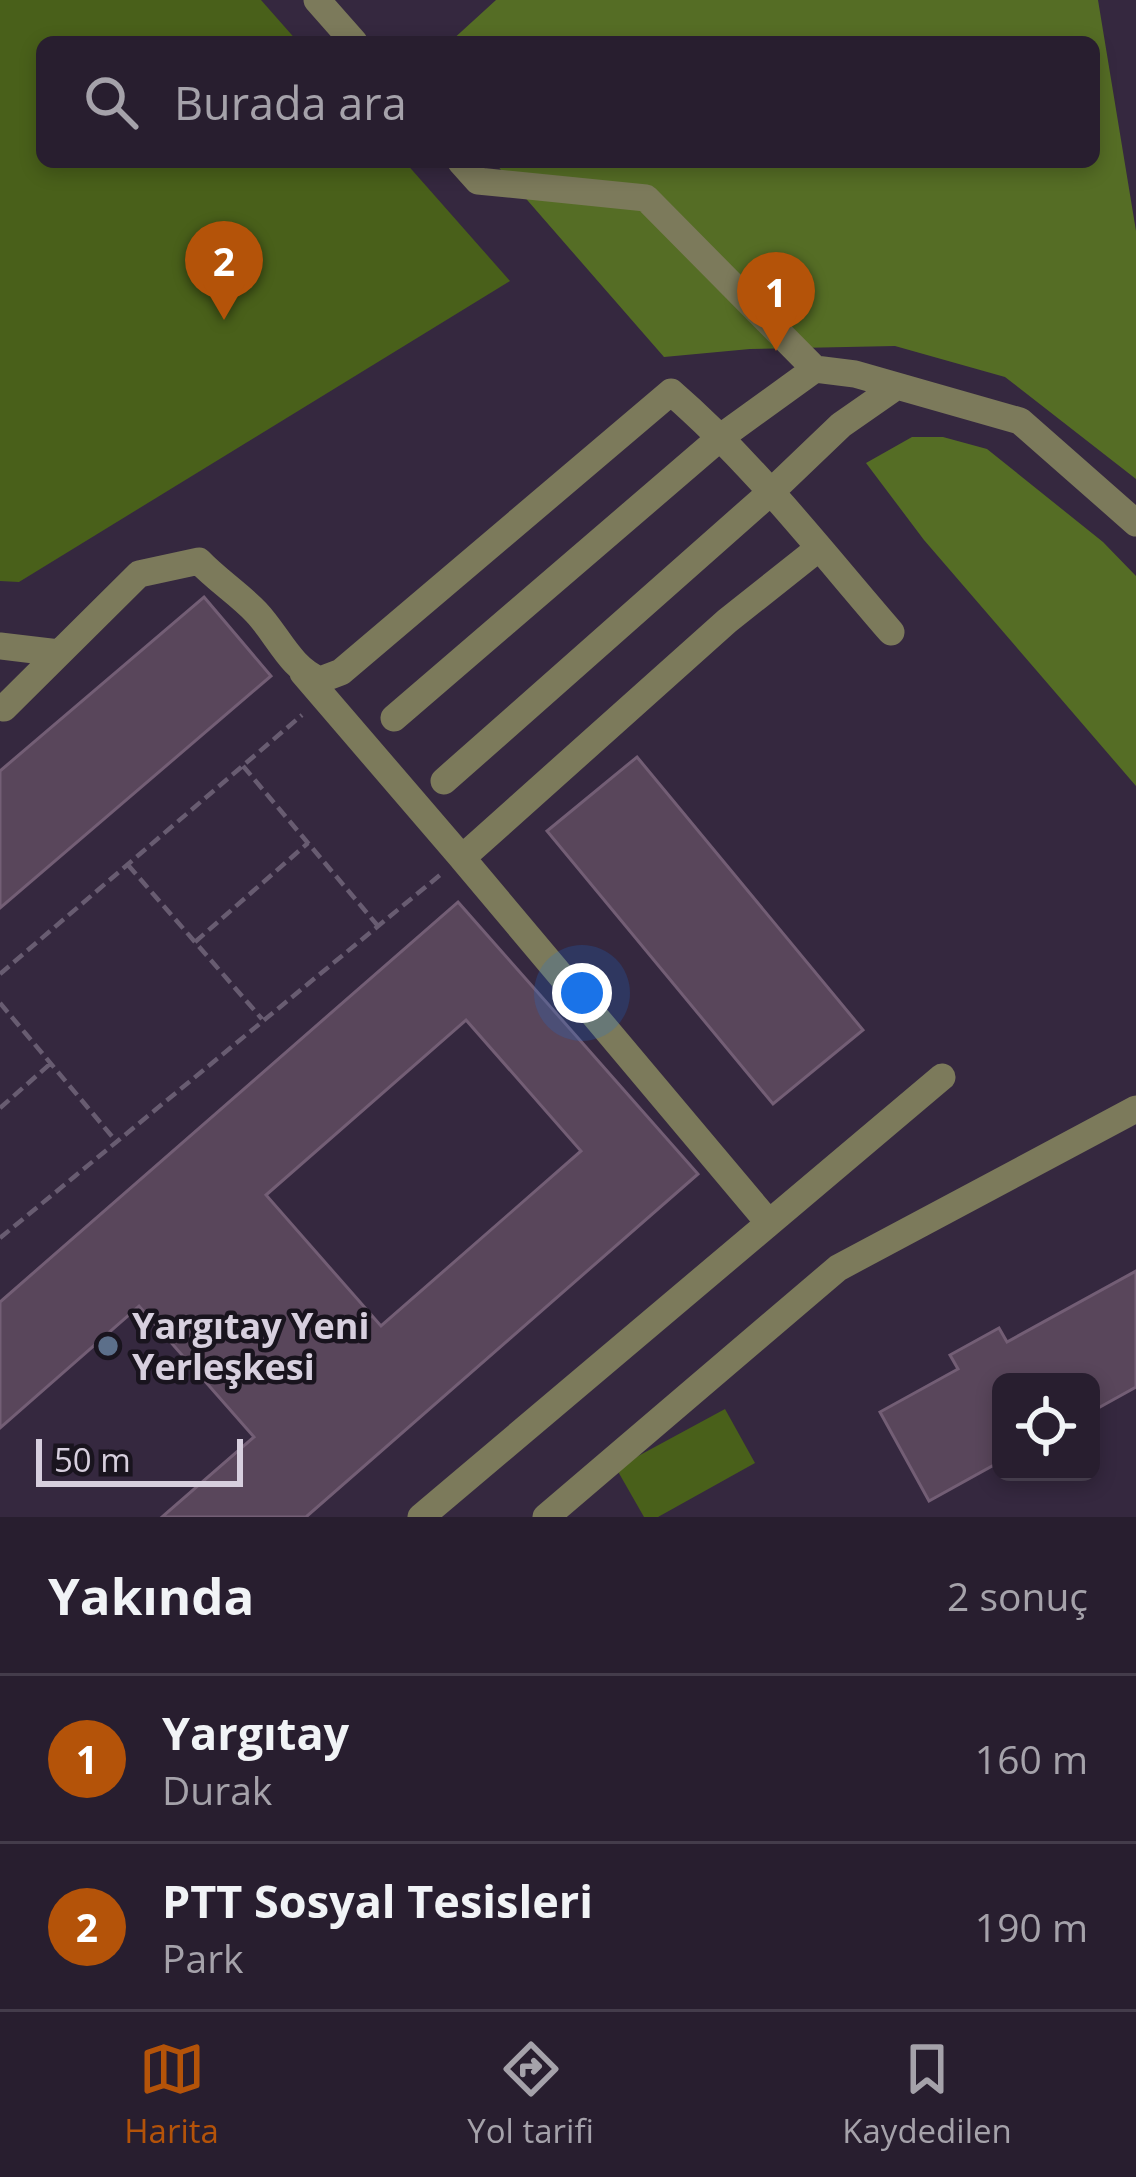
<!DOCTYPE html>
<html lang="tr">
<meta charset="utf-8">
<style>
:root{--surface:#281e2f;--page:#302737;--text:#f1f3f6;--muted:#a5a2aa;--line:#443c4b;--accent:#b45309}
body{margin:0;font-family:"Open Sans",sans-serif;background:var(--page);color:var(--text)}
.controls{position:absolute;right:36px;bottom:36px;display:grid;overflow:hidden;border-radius:18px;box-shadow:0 6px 18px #0003}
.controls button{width:108px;height:108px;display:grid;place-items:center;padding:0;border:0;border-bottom:3px solid var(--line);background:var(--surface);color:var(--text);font:60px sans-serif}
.scale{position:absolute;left:36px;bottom:30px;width:207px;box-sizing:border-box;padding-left:12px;border:6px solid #d7cfde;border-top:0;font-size:33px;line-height:42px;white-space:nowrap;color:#d7cfde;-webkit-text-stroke:9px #19141e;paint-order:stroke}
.you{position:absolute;left:582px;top:993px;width:42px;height:42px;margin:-30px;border:9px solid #fff;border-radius:50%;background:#1a73e8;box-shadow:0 0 0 18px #1a73e833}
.badge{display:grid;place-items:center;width:78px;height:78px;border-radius:50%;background:var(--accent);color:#fff;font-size:39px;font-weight:700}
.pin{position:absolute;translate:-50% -99px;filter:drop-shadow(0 3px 6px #0008)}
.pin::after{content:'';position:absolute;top:63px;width:42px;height:36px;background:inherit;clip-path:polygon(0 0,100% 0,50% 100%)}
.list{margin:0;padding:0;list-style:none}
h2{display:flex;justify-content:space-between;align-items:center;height:156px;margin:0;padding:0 48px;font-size:51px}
h2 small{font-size:39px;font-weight:400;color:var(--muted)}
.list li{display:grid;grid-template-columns:78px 1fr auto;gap:36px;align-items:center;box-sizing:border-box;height:168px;padding:0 48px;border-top:3px solid var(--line)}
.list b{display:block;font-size:45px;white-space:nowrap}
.list p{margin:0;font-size:39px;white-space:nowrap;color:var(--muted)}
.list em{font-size:39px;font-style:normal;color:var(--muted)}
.icon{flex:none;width:66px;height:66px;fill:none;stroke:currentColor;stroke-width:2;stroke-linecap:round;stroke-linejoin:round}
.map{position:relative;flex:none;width:1136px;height:1517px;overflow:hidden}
.search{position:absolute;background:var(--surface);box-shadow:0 6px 18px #0003;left:36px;right:36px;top:36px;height:132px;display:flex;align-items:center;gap:30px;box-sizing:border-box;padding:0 42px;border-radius:18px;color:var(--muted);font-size:45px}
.sheet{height:492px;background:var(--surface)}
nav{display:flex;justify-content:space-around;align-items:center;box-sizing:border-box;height:168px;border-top:3px solid var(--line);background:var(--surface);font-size:33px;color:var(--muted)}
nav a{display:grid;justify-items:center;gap:6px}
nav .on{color:var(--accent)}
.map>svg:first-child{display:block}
.green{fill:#49601a}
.forest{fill:#556d25}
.building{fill:#59465b;stroke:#735e75;stroke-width:3;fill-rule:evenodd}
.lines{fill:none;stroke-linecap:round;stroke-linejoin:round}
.path{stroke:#685c71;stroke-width:4.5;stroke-dasharray:12 6;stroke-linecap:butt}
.minor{stroke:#7c7a5b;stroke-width:27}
.service-dot{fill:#5c6f8a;stroke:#19141e;stroke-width:4.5}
.labels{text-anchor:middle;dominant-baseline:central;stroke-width:9;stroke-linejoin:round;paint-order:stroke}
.poi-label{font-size:36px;font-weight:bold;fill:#d7cfde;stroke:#19141e;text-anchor:start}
</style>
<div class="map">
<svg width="1136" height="1517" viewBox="0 0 1136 1517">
<rect width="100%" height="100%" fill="#35283f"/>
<path class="green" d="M0,0H261L298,42H42V162H405L510,281L19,582L0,581Z
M725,1409L755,1463L658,1517H644L616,1468Z"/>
<path class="forest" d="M496,0H1098L1136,231V479L1005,377L895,346L750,349L664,357L494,162H1094V42H450Z
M912,437H943L987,449L1103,542L1136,576V786L924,540L866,463Z"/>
<path class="building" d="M204,597L271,676L0,908V771Z
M637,757L863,1030L773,1104L547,831Z
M458,902L698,1174L306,1517H162L254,1437L139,1306L0,1428V1302ZM466,1020L581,1151L381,1326L266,1195Z
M1136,1271V1387L1091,1412V1382H1001V1461L929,1501L880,1412L958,1369L950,1355L999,1328L1007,1342Z"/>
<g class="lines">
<path class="path" d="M243,766L378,926
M128,865L262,1019
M195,942L308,843
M0,974L302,715
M0,1003L115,1140
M0,1108L50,1064
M0,1238L440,875"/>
<path class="minor" d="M317,0L354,42
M461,162L478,181L646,198L815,369
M0,646L59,653
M303,673L462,858L727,621L819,548
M4,708L139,574L199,561C217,580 239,594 256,612C278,635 290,668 320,680L341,672L671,392C753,463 820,550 891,632
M394,718L721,437L815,369L855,374L1020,421L1136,523
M444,781L772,491L841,425L897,386
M462,858L769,1223
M421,1517L942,1077
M546,1517L838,1268L1136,1109"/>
</g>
<circle class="service-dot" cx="108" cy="1346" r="12"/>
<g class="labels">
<g class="poi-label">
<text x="132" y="1325">Yargıtay Yeni<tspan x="132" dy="41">Yerleşkesi</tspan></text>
</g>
</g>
</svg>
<div class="controls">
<button><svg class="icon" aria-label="locate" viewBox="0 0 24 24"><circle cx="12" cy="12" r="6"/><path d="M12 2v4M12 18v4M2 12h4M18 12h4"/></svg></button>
</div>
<div class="scale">50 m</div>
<div class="you"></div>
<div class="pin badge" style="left:776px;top:351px">1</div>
<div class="pin badge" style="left:224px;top:320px">2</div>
<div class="search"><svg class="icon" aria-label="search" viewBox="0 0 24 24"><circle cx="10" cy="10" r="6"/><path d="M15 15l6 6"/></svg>Burada ara</div>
</div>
<section class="sheet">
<h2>Yakında<small>2 sonuç</small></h2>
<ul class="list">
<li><span class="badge">1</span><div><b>Yargıtay</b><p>Durak</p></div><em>160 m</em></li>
<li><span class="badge">2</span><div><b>PTT Sosyal Tesisleri</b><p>Park</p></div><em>190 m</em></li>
</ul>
</section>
<nav>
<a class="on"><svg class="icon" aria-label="map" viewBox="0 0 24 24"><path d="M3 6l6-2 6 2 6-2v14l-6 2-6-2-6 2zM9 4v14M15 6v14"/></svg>Harita</a>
<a><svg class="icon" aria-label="directions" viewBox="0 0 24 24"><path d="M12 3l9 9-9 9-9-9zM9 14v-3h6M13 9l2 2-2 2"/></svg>Yol tarifi</a>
<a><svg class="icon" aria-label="saved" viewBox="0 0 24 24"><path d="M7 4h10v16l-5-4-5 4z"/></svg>Kaydedilen</a>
</nav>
